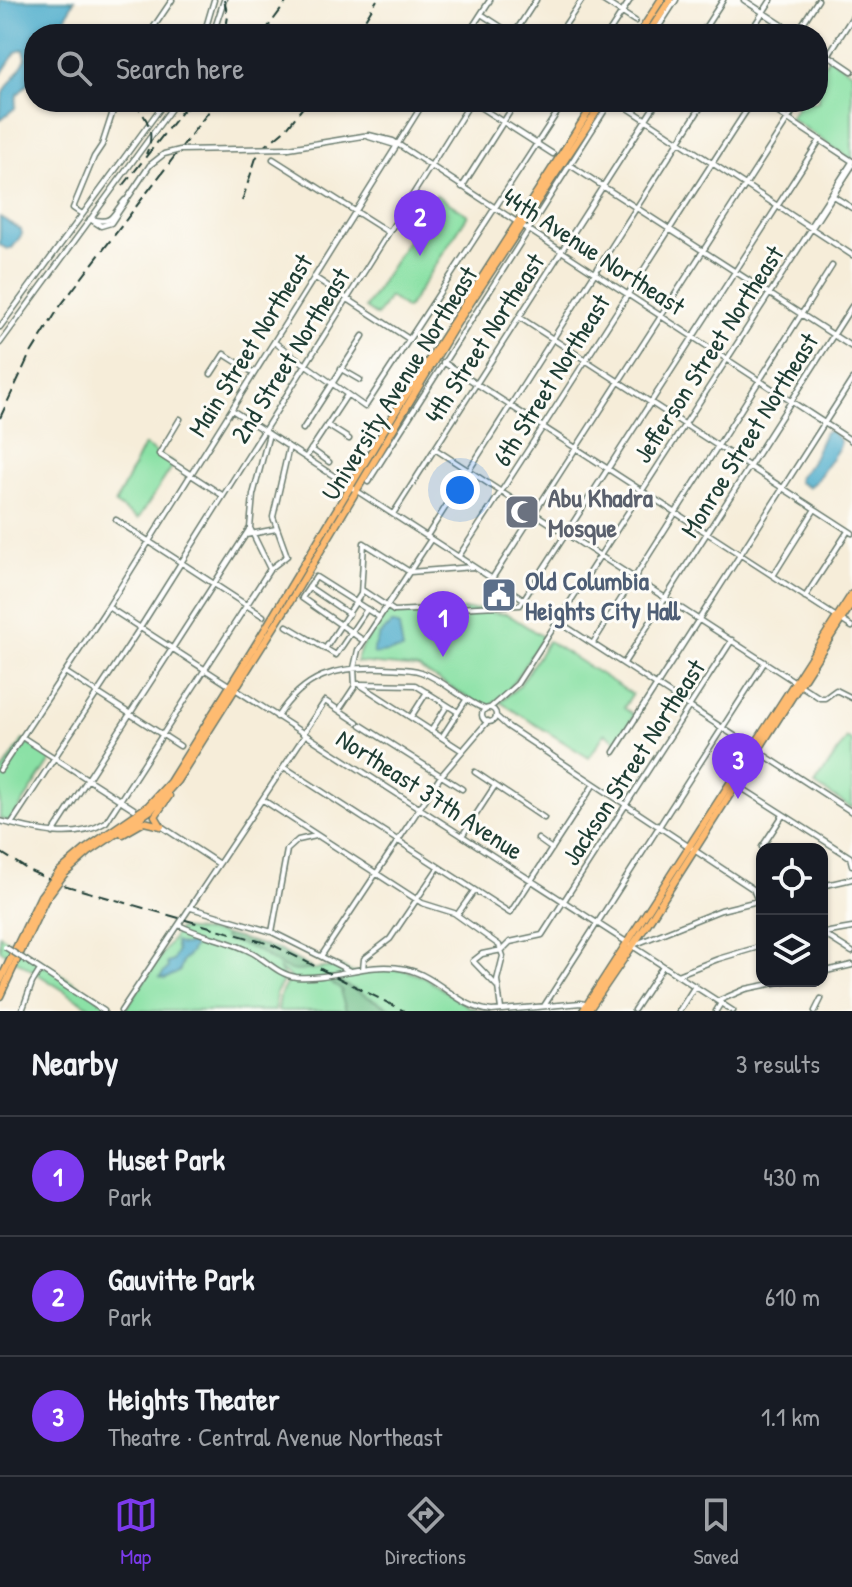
<!DOCTYPE html>
<meta charset="utf-8">
<style>
:root{--surface:#171b24;--page:#20242c;--text:#f1f3f6;--muted:#9ea1a6;--line:#363941;--accent:#7c3aed}
body{margin:0;font-family:"Patrick Hand",sans-serif;background:var(--page);color:var(--text)}
.controls{position:absolute;right:24px;bottom:24px;display:grid;overflow:hidden;border-radius:16px;box-shadow:0 2px 6px #0004}
.controls button{width:72px;height:72px;display:grid;place-items:center;padding:0;border:0;border-bottom:2px solid var(--line);background:var(--surface);color:var(--text);font:40px sans-serif}
.you{position:absolute;left:460px;top:490px;width:28px;height:28px;margin:-20px;border:6px solid #fff;border-radius:50%;background:#1a73e8;box-shadow:0 0 0 12px #1a73e833}
.badge{display:grid;place-items:center;width:52px;height:52px;border-radius:50%;background:var(--accent);color:#fff;font-size:26px;font-weight:700}
.pin{position:absolute;translate:-50% -66px;filter:drop-shadow(0 2px 4px #0008)}
.pin::after{content:'';position:absolute;top:42px;width:28px;height:24px;background:inherit;clip-path:polygon(0 0,100% 0,50% 100%)}
.list{margin:0;padding:0;list-style:none}
h2{display:flex;justify-content:space-between;align-items:center;height:104px;margin:0;padding:0 32px;font-size:34px}
h2 small{font-size:26px;font-weight:400;color:var(--muted)}
.list li{display:grid;grid-template-columns:52px 1fr auto;gap:24px;align-items:center;box-sizing:border-box;height:120px;padding:0 32px;border-top:2px solid var(--line)}
.list b{display:block;font-size:30px;white-space:nowrap}
.list p{margin:0;font-size:26px;white-space:nowrap;color:var(--muted)}
.list em{font-size:26px;font-style:normal;color:var(--muted)}
.icon{flex:none;width:44px;height:44px;fill:none;stroke:currentColor;stroke-width:2;stroke-linecap:round;stroke-linejoin:round}
.map{position:relative;flex:none;width:852px;height:1011px;overflow:hidden}
.search{position:absolute;background:var(--surface);box-shadow:0 2px 6px #0004;left:24px;right:24px;top:24px;height:88px;display:flex;align-items:center;gap:20px;box-sizing:border-box;padding:0 28px;border-radius:32px;color:var(--muted);font-size:30px}
.sheet{height:464px;background:var(--surface)}
nav{display:flex;justify-content:space-around;align-items:center;box-sizing:border-box;height:112px;border-top:2px solid var(--line);background:var(--surface);font-size:22px;color:var(--muted)}
nav a{display:grid;justify-items:center;gap:4px}
nav .on{color:var(--accent)}
.map>svg:first-child{display:block}
.green{fill:#8ae1a5;stroke:#548f6c;stroke-width:2}
.forest{fill:#6fbf8a;stroke:#477e5f;stroke-width:2}
.water{fill:#4caccb;stroke:#367480;stroke-width:2}
.lines{fill:none;stroke-linecap:round;stroke-linejoin:round}
.minor-casing{stroke:#6a7b6e;stroke-width:7}
.major-casing{stroke:#6a7b6e;stroke-width:9}
.minor{stroke:#fff;stroke-width:4}
.major{stroke:#febb71;stroke-width:6}
.rail{stroke:#1f3d34;stroke-width:2;stroke-dasharray:12 6;stroke-linecap:butt}
.minor-bridge-casing{stroke:#6a7b6e;stroke-width:7;stroke-linecap:butt}
.major-bridge-casing{stroke:#6a7b6e;stroke-width:9;stroke-linecap:butt}
.minor-bridge{stroke:#fff;stroke-width:4}
.major-bridge{stroke:#febb71;stroke-width:6}
.labels{text-anchor:middle;dominant-baseline:central;stroke-width:6;stroke-linejoin:round;paint-order:stroke}
.street-label{font-size:26px;fill:#1f3d34;stroke:#fdfcf7}
.worship-label{font-size:26px;font-weight:bold;fill:#5b616d;stroke:#fdfcf7;text-anchor:start}
.service-label{font-size:26px;font-weight:bold;fill:#4e5e75;stroke:#fdfcf7;text-anchor:start}
</style>
<div class="map">
<svg width="852" height="1011" viewBox="0 0 852 1011">
<rect width="100%" height="100%" fill="#fdfcf7"/>
<filter id="ink" filterUnits="userSpaceOnUse"><feTurbulence type="fractalNoise" baseFrequency=".0125" numOctaves="2"/><feDisplacementMap in="SourceGraphic" scale="16" xChannelSelector="R" yChannelSelector="G"/><feConvolveMatrix kernelMatrix="1 2 1 2 8 2 1 2 1" color-interpolation-filters="sRGB"/></filter>
<filter id="wash" filterUnits="userSpaceOnUse"><feTurbulence type="fractalNoise" baseFrequency=".006" numOctaves="4" result="noise"/><feDisplacementMap in="SourceGraphic" scale="32" xChannelSelector="R" yChannelSelector="G"/><feGaussianBlur stdDeviation="1.8" result="paint"/><feColorMatrix in="noise" values="0 0 0 0 0 0 0 0 0 0 0 0 0 0 0 0 0 1.4 0 .05"/><feComposite in="paint" operator="in"/></filter>
<g filter="url(#wash)">
<rect width="100%" height="100%" fill="#f6edd9"/>
<path class="green" d="M829,57L852,72V160L790,118L800,102H818V74Z
M415,192L431,203L436,195L468,215L407,309L389,297L377,316L365,308L427,210L411,199Z
M144,445L174,464L138,519L115,504Z
M491,609L492,613L507,614L543,637L509,689L489,707L482,706L418,668L356,662L361,648L386,613Z
M548,641L632,694L624,708L634,715L618,742L605,733L589,758L500,702L519,686Z
M847,738L852,741V808L815,785Z
M23,740L52,759L10,822L0,819V775Z
M179,929L219,933L308,970L339,966L353,973L381,969L405,970L424,977L469,1007L482,1011H278L280,995L290,977L278,968L285,978L276,993L275,1011H124Z
M0,935L118,1011H96L0,950Z"/>
<path class="forest" d="M226,935L277,949L311,968C290,978 274,961 258,951C249,946 237,943 227,940L224,938Z
M332,978L395,1011H346L341,994L342,990L330,982Z"/>
<path class="water" d="M0,0H74L58,34H34V78L17,95L15,108L0,120C0,84 10,88 26,59L24,49L16,52L0,76Z
M0,217L21,230L22,234L12,248L7,249L0,245Z
M831,431L840,440V446L816,481L808,487L798,482L799,476L811,463L825,432Z
M391,624H395L399,627L403,650L374,654L373,651L379,636Z
M175,942L182,945L194,944C192,955 185,956 182,963C181,966 181,969 179,972L165,979L160,977L168,968L167,963L173,961L177,952Z"/>
</g>
<g filter="url(#ink)">
<g class="lines">
<defs>
<path id="minor" d="M602,0L635,21
M744,0L796,34
M481,14L512,34
M149,34L172,0
M204,34L214,0
M213,34L224,0
M468,34L490,0
M514,34L536,0
M559,34L582,0
M608,34L630,0
M654,34L676,0
M701,34L723,0
M749,34L771,0
M796,34L818,0
M818,48L852,71
M818,71L852,18
M183,102L186,106
M472,102L553,154
M619,102L852,255
M762,102L852,161
M369,137L395,145
M289,148L369,135L393,141L852,441
M273,159L388,232
M570,165L852,347
M462,187L516,102
M833,196L852,208
M82,214L73,208L94,157L102,145L116,102
M90,219L101,226L111,223L150,165
M92,219C114,225 112,214 125,200
M811,225L852,162
M314,277L409,339
M519,317L852,533
M0,327L165,102
M274,342L365,407L564,102
M0,343L176,102
M443,362L852,627
M341,369L360,380
M211,374L224,354L254,373
M232,410L852,812
M180,419L159,454L222,495
M327,425L349,439
M303,429L363,336
M269,434L253,495L250,528L270,569
M311,449L329,462
M435,449L820,698H825L836,690L852,698
M306,457L347,395
M368,482L610,102
M393,514L657,102
M116,520L263,616
M246,535L276,529
M427,536L704,102
M364,543L410,572L473,567
M459,556C558,406 653,253 752,102
M773,576L815,509
M493,577L799,102
M309,587L349,614
M362,590L394,611L520,605L820,140
M805,597L848,531
M108,607L733,1011
M287,626L336,655L367,609
M364,641L302,598L316,577L379,617
M593,643L832,266
M325,649L361,594L364,543
M624,663L852,306
M65,672L180,746
M355,684H359L461,750
M360,684L415,685L458,712
M341,707L355,686L354,668L358,650L431,539
M490,708L517,684L852,166
M482 715a7 7 0 1 1 14 0a7 7 0 1 1-14 0Z
M496,716L507,726L753,889L758,901
M277,717C304,675 336,666 384,668C396,669 409,668 421,672C444,680 462,700 485,709
M411,717L427,692
M361,725L462,789
M431,731L447,706
M303,734L325,701L357,722
M22,737L134,809
M442,737L466,700
M614,752L852,380
M284,767L510,913L594,784
M0,770L108,607L424,102
M475,772L544,818
M737,785L850,857L852,865
M263,800L422,903L454,913L499,945L503,956L497,980L501,1009
M0,821C34,830 74,842 106,822L270,569L287,556L273,517L289,447
M11,824L140,628L471,102
M161,826L219,864
M53,833L250,528
M462,836L494,787
M538,839L552,849
M765,849L762,847L783,815
M822,886L852,879
M191,908L272,932L350,971
M457,915L474,891
M179,925C202,937 230,940 253,953C267,961 279,975 296,977C332,980 369,961 405,969C439,976 458,1008 492,1011L581,1003L588,1005
M272,932L287,850L298,840L316,836
M822,933L852,952
M824,933L852,928
M636,944L721,910L762,900
M322,955L441,776L488,721
M27,961L104,1011
M363,969L364,959L390,939L438,868
M822,972L852,965
M677,975L718,959L762,946
M497,986L473,961L482,954L502,950L510,942L542,935L732,640
M718,1001L746,989L785,981
M544,1006L764,663
M634,1010L663,966
M22,1011L32,983L40,970
M121,1011L305,735
M679,1011L695,986
M716,1011L721,1003
M815,1011L821,999"/>
<path id="major" d="M639,34L661,0
M648,34L670,0
M161,826L155,816L169,796
M123,834L144,822L161,826
M59,872L87,848L148,806L170,782L258,641L389,422L595,102
M64,874L89,852L151,810L177,781L288,605L455,326L603,102
M0,981L41,896
M0,996L45,900
M583,1011L852,594
M588,1011L648,923L852,603"/>
</defs>
<use href="#minor" class="minor-casing"/>
<use href="#major" class="major-casing"/>
<use href="#minor" class="minor"/>
<use href="#major" class="major"/>
<path class="rail" d="M224,0L228,16L225,34
M263,34L288,0
M356,34L377,0
M131,102C148,115 156,134 146,154
M123,186L189,102
M242,201L256,158L263,148L287,128L307,102
M0,418L28,358L61,305L216,102
M0,852L30,871L60,884L273,945L404,1011"/>
<defs>
<path id="minor-bridge" d="M150,165L164,154L180,150L289,148
M5,947L27,961"/>
<path id="major-bridge" d="M41,896L59,872
M45,900L64,874"/>
</defs>
<use href="#minor-bridge" class="minor-bridge-casing"/>
<use href="#major-bridge" class="major-bridge-casing"/>
<use href="#minor-bridge" class="minor-bridge"/>
<use href="#major-bridge" class="major-bridge"/>
</g>
</g>
<defs>
<symbol id="mosque-square" viewBox="-11 -11 22 22"><rect x="-9" y="-9" width="18" height="18" rx="4" fill="#6b7280" stroke="#fdfcf7"/><path d="M3.5-4.9A6 6 0 1 0 3.5 4.9A5 5 0 1 1 3.5-4.9Z" fill="#fff"/></symbol>
<symbol id="civic-square" viewBox="-11 -11 22 22"><rect x="-9" y="-9" width="18" height="18" rx="4" fill="#5c6f8a" stroke="#fdfcf7"/><path d="M-.6-6.5H3V-4.5H.6V-3L4-1V1h2V6H-6V1h2V-1L-.6-3ZM-1.2 2.5V6h2.4V2.5Z" fill="#fff"/></symbol>
</defs>
<g fill-rule="evenodd">
<use href="#mosque-square" x="502" y="492" width="40" height="40"/>
<use href="#civic-square" x="479" y="575" width="40" height="40"/>
</g>
<g class="labels">
<g class="street-label">
<text transform="translate(594 251) rotate(33)">44th Avenue Northeast</text>
<text transform="translate(484 338) rotate(-57)">4th Street Northeast</text>
<text transform="translate(250 345) rotate(-58)">Main Street Northeast</text>
<text transform="translate(708 354) rotate(-57)">Jefferson Street Northeast</text>
<text transform="translate(290 355) rotate(-58)">2nd Street Northeast</text>
<text transform="translate(551 380) rotate(-58)">6th Street Northeast</text>
<text transform="translate(399 383) rotate(-58)">University Avenue Northeast</text>
<text transform="translate(749 435) rotate(-58)">Monroe Street Northeast</text>
<text transform="translate(633 762) rotate(-57)">Jackson Street Northeast</text>
<text transform="translate(430 794) rotate(33)">Northeast 37th Avenue</text>
</g>
<g class="worship-label">
<text x="548" y="497">Abu Khadra<tspan x="548" dy="30">Mosque</tspan></text>
</g>
<g class="service-label">
<text x="525" y="580">Old Columbia<tspan x="525" dy="30">Heights City Hall</tspan></text>
</g>
</g>
</svg>
<div class="controls">
<button><svg class="icon" aria-label="locate" viewBox="0 0 24 24"><circle cx="12" cy="12" r="6"/><path d="M12 2v4M12 18v4M2 12h4M18 12h4"/></svg></button>
<button><svg class="icon" aria-label="layers" viewBox="0 0 24 24"><path d="M12 4l9 5-9 5-9-5zM3 14l9 5 9-5"/></svg></button>
</div>
<div class="you"></div>
<div class="pin badge" style="left:443px;top:657px">1</div>
<div class="pin badge" style="left:420px;top:256px">2</div>
<div class="pin badge" style="left:738px;top:799px">3</div>
<div class="search"><svg class="icon" aria-label="search" viewBox="0 0 24 24"><circle cx="10" cy="10" r="6"/><path d="M15 15l6 6"/></svg>Search here</div>
</div>
<section class="sheet">
<h2>Nearby<small>3 results</small></h2>
<ul class="list">
<li><span class="badge">1</span><div><b>Huset Park</b><p>Park</p></div><em>430 m</em></li>
<li><span class="badge">2</span><div><b>Gauvitte Park</b><p>Park</p></div><em>610 m</em></li>
<li><span class="badge">3</span><div><b>Heights Theater</b><p>Theatre · Central Avenue Northeast</p></div><em>1.1 km</em></li>
</ul>
</section>
<nav>
<a class="on"><svg class="icon" aria-label="map" viewBox="0 0 24 24"><path d="M3 6l6-2 6 2 6-2v14l-6 2-6-2-6 2zM9 4v14M15 6v14"/></svg>Map</a>
<a><svg class="icon" aria-label="directions" viewBox="0 0 24 24"><path d="M12 3l9 9-9 9-9-9zM9 14v-3h6M13 9l2 2-2 2"/></svg>Directions</a>
<a><svg class="icon" aria-label="saved" viewBox="0 0 24 24"><path d="M7 4h10v16l-5-4-5 4z"/></svg>Saved</a>
</nav>
